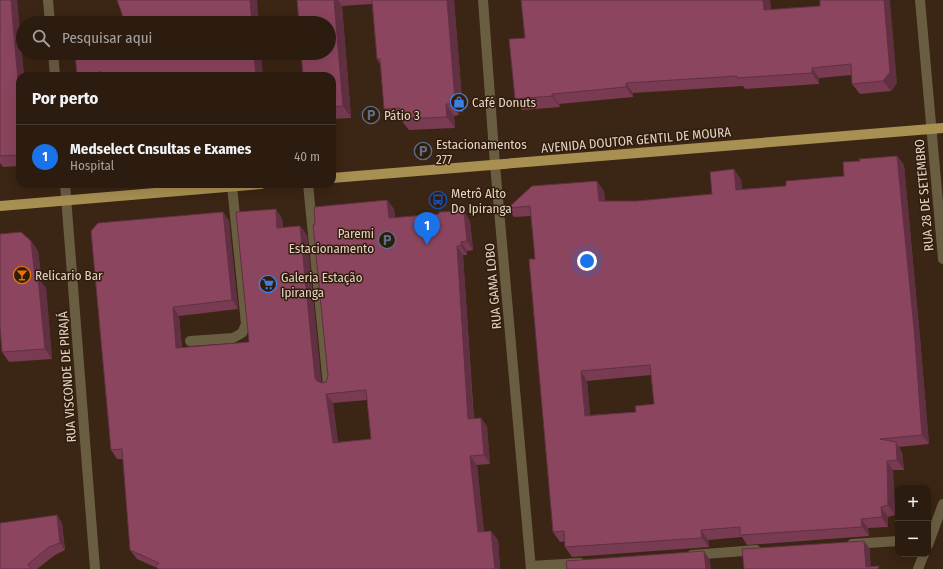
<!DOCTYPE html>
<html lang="pt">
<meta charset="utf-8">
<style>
:root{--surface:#2c1c0f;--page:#342518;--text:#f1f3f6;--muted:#a6a19e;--line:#483a2f;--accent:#1a73e8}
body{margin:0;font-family:"Fira Sans Condensed",sans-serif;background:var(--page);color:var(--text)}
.controls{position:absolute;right:12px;bottom:12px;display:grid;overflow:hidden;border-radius:8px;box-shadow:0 4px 16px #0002}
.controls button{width:36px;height:36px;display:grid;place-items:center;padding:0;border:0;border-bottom:1px solid var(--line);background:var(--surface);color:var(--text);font:20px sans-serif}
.you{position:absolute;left:587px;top:261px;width:14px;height:14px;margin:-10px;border:3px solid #fff;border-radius:50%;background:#1a73e8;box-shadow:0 0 0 6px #1a73e833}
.badge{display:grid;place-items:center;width:26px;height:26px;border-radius:50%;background:var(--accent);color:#fff;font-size:13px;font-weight:700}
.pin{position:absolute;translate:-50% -33px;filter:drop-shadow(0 1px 2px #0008)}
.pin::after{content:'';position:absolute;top:21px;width:14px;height:12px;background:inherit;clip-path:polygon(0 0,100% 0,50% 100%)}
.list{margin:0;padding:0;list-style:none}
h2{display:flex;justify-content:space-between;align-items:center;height:52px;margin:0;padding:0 16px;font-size:17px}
h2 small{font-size:13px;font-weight:400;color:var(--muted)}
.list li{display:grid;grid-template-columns:26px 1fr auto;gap:12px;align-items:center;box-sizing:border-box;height:64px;padding:0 16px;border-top:1px solid var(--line)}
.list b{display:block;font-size:15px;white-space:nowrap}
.list p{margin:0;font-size:13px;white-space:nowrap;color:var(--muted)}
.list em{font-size:13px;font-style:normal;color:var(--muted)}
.icon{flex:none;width:22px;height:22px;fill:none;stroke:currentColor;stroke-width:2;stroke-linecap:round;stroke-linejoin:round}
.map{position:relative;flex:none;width:943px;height:569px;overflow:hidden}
.search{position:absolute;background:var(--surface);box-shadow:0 4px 16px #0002;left:16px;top:16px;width:320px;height:44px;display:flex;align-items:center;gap:10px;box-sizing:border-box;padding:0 14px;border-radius:22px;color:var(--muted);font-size:15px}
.panel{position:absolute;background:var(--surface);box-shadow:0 4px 16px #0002;left:16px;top:72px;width:320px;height:116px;border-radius:12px}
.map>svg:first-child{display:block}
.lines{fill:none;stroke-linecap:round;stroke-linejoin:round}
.minor{stroke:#6a5e42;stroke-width:10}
.major{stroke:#a89053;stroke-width:10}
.wall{fill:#783b51;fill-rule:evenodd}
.shaded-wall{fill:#613042}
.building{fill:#8b455e;stroke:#613042;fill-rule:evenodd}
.labels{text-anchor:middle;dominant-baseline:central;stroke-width:3;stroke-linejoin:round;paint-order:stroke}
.poi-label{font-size:13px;fill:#e1d3c8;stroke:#311c0a;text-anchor:start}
.street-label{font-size:13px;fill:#e1d3c8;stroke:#311c0a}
</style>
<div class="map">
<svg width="943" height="569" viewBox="0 0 943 569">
<rect width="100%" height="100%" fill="#3b2514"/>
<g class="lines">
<path class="minor" d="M48,0L50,23
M483,0L495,165L531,569
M920,0L943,259
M53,53L55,76
M65,184L95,569
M308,184L328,386
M190,341L233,338L242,333L246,324L232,186
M852,544L898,541
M928,545L943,504
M692,555L756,550
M531,566L580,563
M918,569L924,554"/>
<path class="major" d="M332,178L943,128
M0,206L261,184"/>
</g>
<path class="wall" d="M0,0H17L24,76H20V166L3,167L0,163Z
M297,0H454L463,112H458L459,115L454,116L455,128L409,130L401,120H392L384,109L380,64L377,59L372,4L342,6L351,118L332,119V76Z
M521,0H770L771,10L897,83L891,91L860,94L852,84V75L819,78V84L745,89L743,86L633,93V97L559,104L560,107L522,110L515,99L525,38Z
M75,53L263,76H77Z
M897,156L904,165L920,338L929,444L899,447L902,452L904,470H893L895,515L888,517V527L868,528L869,536L747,545L742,537L708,540L709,547L572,557L565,547V541L560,542L553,532L535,259L531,216L514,217L508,208L604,191L605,201H637L712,194L741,179L742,189L786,186L844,176L860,161ZM651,375L654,404L636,412L590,415L587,381Z
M387,200L394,209L395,218L439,214L458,211L470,221L473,250L467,251V255H463L474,418H481L487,427L490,464L477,465L484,532L498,540L500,569H158L157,568L137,559L130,550L123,459H117L111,450L91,231L223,212L229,221L238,309L179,316L182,348L249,342L282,218L283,227L300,226L307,235L321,383H322L326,382L328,376L315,225ZM367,400L371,439L338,442L333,403Z
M31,241L38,251L42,283L46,288L52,359L9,362L2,352Z
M57,515L62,523L65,550L55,555L37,569H0Z"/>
<path class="shaded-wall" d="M11,0H17L24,76H20V104Z
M250,0H257L259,23H252Z
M334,0H338L342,6L351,118L343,106Z
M447,0H454L463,112L455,100Z
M763,0H770L772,21L764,10Z
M884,0H890L897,83L891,91L883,81Z
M254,53H261L263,76H256Z
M812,68L819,78V84L812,73Z
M99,71L102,76H99Z
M626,83L633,93V97L626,87Z
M552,94L559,104L560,107L552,96Z
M450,100L458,112L459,115L450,104Z
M446,104L454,116L455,128L447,117Z
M897,156L904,165L920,338L929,444L922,435Z
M734,169L741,179L743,199L736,190Z
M597,181L604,191L605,211L599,201Z
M387,200L394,209L395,227L389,218Z
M276,209L282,218L284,237L277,228Z
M458,211L465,220L464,211L470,221L473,250L467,241Z
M223,212L229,221L238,309L232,300Z
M300,226L307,235L322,387L317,381L315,378Z
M31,241L38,251L42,283L46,288L52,359L45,349Z
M461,242L467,251V255L461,246Z
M457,246L463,255L474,428L468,419Z
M173,307L179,316L183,357L176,348Z
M581,371L587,381L591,425L585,416Z
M326,394L333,403L339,452L333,443Z
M481,418L487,427L490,464L484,455Z
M896,442L902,452L904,470L897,460Z
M470,456L477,465L485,541L478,532Z
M887,461L893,470L895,515L888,505Z
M881,507L888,517V527L882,517Z
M57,515L62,523L65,550L60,543Z
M861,519L868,528L869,536L862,527Z
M701,530L708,540L709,547L702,538Z
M491,531L498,540L500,569H495Z
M864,541L870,549L871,569L866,567Z
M704,551L710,560L711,569H706Z"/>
<path class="building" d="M0,0H11L20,104V155L0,156Z
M117,0H250L252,23H122H125Z
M297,0H334L343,106L332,107V76H303L301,53H329V23H299Z
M372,0H447L455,100H450V104H446L447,117L401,119L400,108L384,109L380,59H377Z
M521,0H763L764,10L820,6V0H884L890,72L883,81L852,84L851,64L812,68V73L737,78V76L626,83V87L552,94V96L515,99L509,39L525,38Z
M75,53H254L256,76H106L99,71V76H77Z
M897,156L914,328L922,435L880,439L896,442L897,460L887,461L888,505L881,507L882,517L861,519L862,527L740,535V527L701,530L702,538L565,547L564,531L553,532L529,259H535L530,206L508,208L532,186L597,181L599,201H637L712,194L710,172L734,169L736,190L786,186V181L844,176L843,162L860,161L859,159ZM650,365L654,404L635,406L636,412L585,416L581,371Z
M387,200L389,218L439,214V212L458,211L459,212L464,211L467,241L461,242V246H457L468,419L481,418L484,455L470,456L478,532L491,531L495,569H159L156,567L159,563L130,550L122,449L111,450L91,231L98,223L223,212L232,300L173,307L176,348L249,342L236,212L276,209L277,228L300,226L315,378L317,381L322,383L326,382L328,376L313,225H315L314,207ZM366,390L371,439L333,443L326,394Z
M21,232L31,241L35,278H38L45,349L2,352L0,327V234Z
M57,515L60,543L49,547L28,564L31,569H0V523Z
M864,541L866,567L879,566L878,569H744L742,549Z
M704,551L706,569H567L566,561Z"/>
<defs>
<symbol id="shop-ring" viewBox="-11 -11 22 22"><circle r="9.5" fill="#311c0a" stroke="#3f7fe0" stroke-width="1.5"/><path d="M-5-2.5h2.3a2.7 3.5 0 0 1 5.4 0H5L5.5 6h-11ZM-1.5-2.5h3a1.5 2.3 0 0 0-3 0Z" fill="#3f7fe0"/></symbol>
<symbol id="parking-ring" viewBox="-11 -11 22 22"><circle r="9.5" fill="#311c0a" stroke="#5c6f8a" stroke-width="1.5"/><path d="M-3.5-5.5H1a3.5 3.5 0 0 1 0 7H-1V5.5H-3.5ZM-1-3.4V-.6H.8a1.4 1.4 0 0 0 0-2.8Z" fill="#5c6f8a"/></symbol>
<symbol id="bus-ring" viewBox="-11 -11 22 22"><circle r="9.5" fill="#311c0a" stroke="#1a4fb4" stroke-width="1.5"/><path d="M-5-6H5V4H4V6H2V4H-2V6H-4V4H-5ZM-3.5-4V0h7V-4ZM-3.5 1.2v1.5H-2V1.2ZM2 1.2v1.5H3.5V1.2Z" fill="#1a4fb4"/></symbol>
<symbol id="bar-ring" viewBox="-11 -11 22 22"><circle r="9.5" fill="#311c0a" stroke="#e8710a" stroke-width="1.5"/><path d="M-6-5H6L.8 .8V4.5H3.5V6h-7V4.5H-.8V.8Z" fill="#e8710a"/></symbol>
<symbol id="supermarket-ring" viewBox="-11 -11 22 22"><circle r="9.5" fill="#311c0a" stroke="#3f7fe0" stroke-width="1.5"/><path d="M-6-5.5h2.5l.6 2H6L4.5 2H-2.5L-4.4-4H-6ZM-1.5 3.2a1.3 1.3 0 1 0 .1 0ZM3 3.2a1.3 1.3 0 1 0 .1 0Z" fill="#3f7fe0"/></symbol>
</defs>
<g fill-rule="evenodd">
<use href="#shop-ring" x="449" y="92" width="20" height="20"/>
<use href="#parking-ring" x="361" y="105" width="20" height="20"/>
<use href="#parking-ring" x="413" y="141" width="20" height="20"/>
<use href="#bus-ring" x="428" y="190" width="20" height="20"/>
<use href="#parking-ring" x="377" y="230" width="20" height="20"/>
<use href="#bar-ring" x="12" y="265" width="20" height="20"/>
<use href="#supermarket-ring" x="258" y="274" width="20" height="20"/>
</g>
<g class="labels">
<g class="poi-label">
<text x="472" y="102">Café Donuts</text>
<text x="384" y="115">Pátio 3</text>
<text x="436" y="144">Estacionamentos<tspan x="436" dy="15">277</tspan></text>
<text x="451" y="193">Metrô Alto<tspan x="451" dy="15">Do Ipiranga</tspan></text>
<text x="374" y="233" text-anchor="end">Paremi<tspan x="374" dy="15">Estacionamento</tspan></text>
<text x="35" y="275">Relicario Bar</text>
<text x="281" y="277">Galeria Estação<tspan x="281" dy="15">Ipiranga</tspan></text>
</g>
<g class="street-label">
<text transform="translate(636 140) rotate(-5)">AVENIDA DOUTOR GENTIL DE MOURA</text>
<text transform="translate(924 195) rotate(-95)">RUA 28 DE SETEMBRO</text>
<text transform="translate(493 286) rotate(-95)">RUA GAMA LOBO</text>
<text transform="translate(67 377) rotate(-94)">RUA VISCONDE DE PIRAJÁ</text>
</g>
</g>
</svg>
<div class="controls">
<button>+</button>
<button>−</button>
</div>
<div class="you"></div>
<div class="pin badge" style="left:427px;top:245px">1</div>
<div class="search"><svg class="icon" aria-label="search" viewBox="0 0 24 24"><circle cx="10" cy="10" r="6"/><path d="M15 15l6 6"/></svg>Pesquisar aqui</div>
<section class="panel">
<h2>Por perto<small></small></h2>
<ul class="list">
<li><span class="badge">1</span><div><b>Medselect Cnsultas e Exames</b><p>Hospital</p></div><em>40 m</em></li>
</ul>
</section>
</div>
